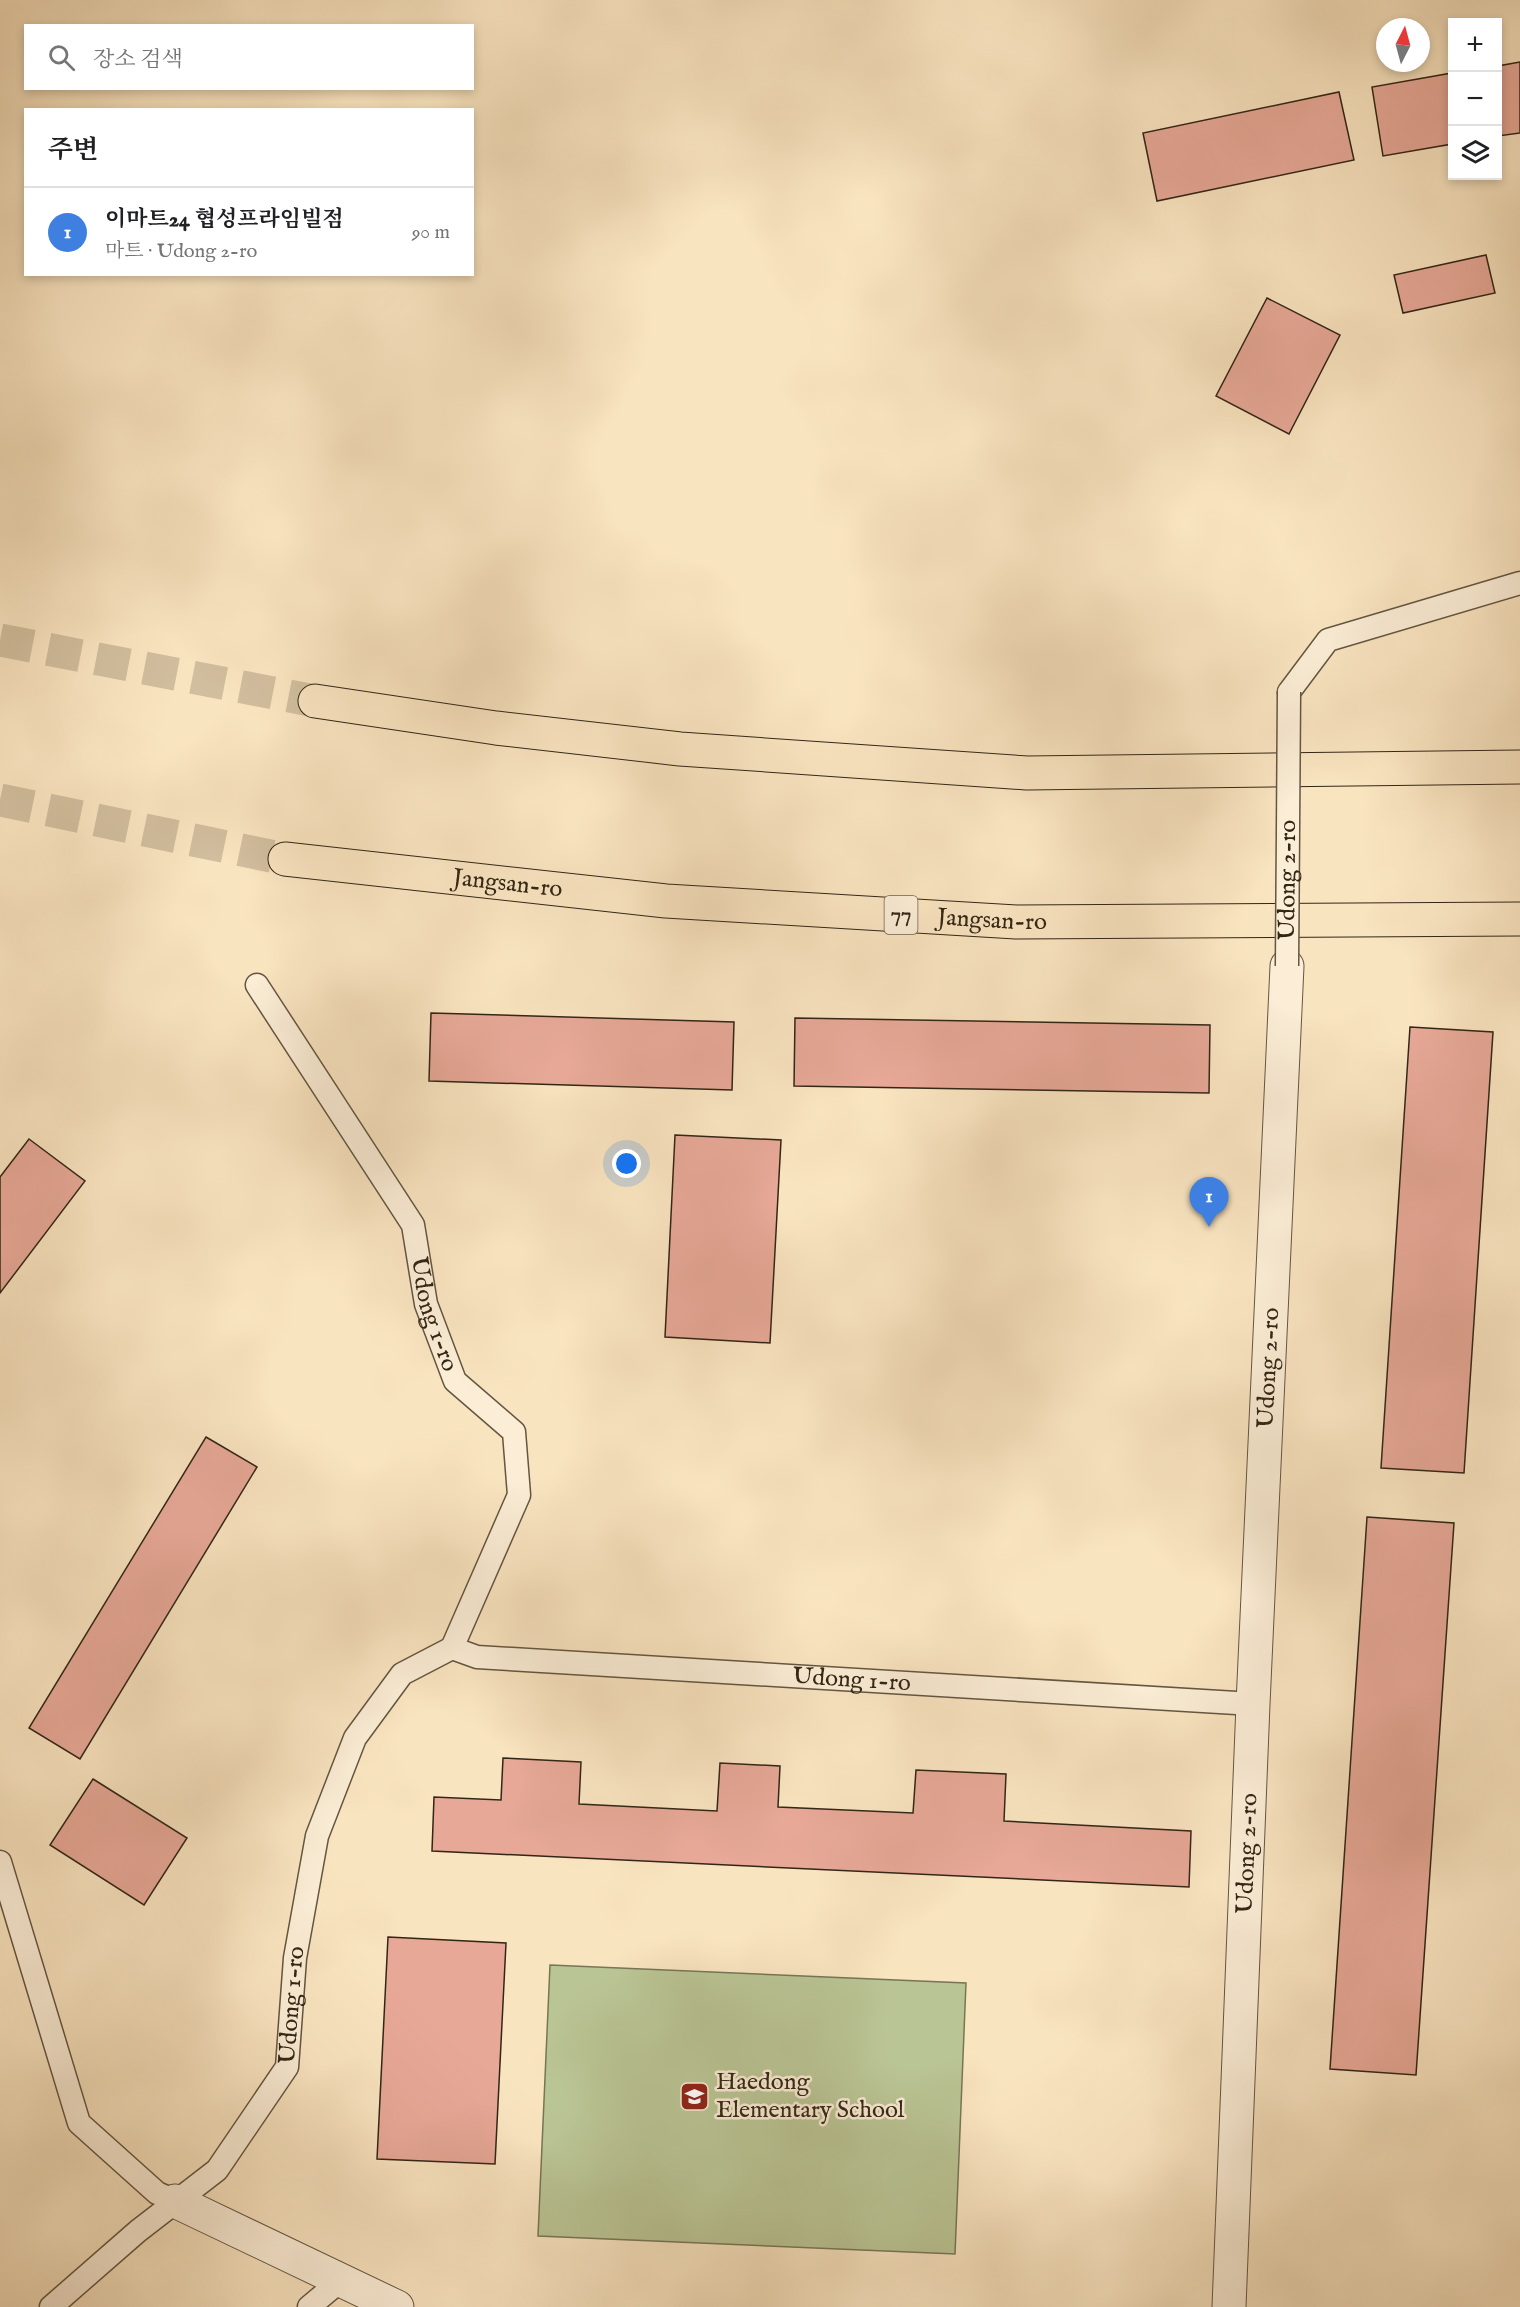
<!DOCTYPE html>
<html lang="ko">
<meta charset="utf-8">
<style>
:root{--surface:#fff;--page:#f2f2f2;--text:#202124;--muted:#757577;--line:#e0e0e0;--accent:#db2777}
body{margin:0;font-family:"IM FELL English","Noto Serif KR",serif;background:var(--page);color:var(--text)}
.controls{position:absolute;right:18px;top:18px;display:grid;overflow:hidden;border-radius:0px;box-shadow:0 3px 9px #0003}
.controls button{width:54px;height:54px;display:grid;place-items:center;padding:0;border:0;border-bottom:2px solid var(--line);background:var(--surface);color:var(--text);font:30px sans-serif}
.compass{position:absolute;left:1376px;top:18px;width:54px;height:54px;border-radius:50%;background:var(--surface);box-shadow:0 3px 9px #0003;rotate:6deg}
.you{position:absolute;left:627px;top:1164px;width:21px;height:21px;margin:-15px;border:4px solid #fff;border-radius:50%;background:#1a73e8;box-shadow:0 0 0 9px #1a73e833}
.badge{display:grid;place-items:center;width:39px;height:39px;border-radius:50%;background:var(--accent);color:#fff;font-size:20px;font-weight:700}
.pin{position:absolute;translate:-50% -50px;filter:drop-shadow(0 2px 3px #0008)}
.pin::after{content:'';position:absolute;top:32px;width:21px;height:18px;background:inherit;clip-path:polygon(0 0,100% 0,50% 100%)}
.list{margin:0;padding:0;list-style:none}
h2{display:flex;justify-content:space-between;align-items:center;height:78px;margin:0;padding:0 24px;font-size:26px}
h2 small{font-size:20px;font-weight:400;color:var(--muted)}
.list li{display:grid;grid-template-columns:39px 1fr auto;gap:18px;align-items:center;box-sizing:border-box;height:90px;padding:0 24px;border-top:2px solid var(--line)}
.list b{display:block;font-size:22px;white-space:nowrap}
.list p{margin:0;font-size:20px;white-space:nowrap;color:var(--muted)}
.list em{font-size:20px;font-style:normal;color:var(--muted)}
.icon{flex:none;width:33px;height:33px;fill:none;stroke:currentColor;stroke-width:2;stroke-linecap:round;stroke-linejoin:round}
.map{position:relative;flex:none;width:1520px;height:2307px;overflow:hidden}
.search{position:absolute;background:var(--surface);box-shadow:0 3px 9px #0003;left:24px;top:24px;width:450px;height:66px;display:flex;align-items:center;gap:15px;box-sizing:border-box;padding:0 21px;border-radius:0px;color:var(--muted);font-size:22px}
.panel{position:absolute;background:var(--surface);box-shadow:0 3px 9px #0003;left:24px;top:108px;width:450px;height:168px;border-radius:0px}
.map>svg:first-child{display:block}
.park{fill:#bac595;stroke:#767656;stroke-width:1.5}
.building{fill:#e7a897;stroke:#322616;stroke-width:1.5}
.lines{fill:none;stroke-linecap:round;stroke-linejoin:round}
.trunk-tunnel{stroke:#d1be9e;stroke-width:33;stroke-dasharray:33 16;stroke-linecap:butt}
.service-casing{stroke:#645640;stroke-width:25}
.minor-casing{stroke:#645640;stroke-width:35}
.trunk-casing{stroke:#322616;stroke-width:35}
.service{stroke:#fbedd6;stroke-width:22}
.minor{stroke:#fbedd6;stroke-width:33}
.trunk{stroke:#f9e4c0;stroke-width:33}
.service-bridge-casing{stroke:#645640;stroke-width:25;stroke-linecap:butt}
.service-bridge{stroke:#fbedd6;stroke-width:22}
.labels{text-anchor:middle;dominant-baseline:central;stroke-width:5;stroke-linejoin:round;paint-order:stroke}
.shield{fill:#fbedd6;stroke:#6e6250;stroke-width:1.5}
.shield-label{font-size:22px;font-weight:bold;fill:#322616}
.street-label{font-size:24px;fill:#322616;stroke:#fbedd6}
.poi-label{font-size:24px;fill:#322616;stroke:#fbedd6;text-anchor:start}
</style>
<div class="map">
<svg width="1520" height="2307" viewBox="0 0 1520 2307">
<rect width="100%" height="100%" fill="#f9e4c0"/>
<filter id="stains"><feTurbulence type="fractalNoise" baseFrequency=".00333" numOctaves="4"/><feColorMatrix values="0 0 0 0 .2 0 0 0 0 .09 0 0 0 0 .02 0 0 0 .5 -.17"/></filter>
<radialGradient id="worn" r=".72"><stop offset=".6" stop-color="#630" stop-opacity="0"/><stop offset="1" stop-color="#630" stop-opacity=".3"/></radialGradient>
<path class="park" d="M550,1965L966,1983L955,2254L538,2236Z"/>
<path class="building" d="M1520,62V133L1498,136V66Z
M1452,73V144L1383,156L1372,87Z
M1339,92L1354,160L1157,201L1143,133Z
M1486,255L1495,293L1403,313L1394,275Z
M1267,298L1340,335L1289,434L1216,396Z
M431,1013L734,1022L732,1090L429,1081Z
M795,1018L1210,1025L1209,1093L794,1086Z
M1410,1027L1493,1032L1464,1473L1381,1468Z
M675,1135L781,1140L770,1343L665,1337Z
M29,1139L85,1181L0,1293V1177Z
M206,1437L257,1467L80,1759L29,1728Z
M1367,1517L1454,1523L1416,2075L1330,2069Z
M503,1758L581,1762L579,1804L717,1811L720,1763L780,1766L778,1807L913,1813L916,1770L1006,1774L1004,1821L1191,1831L1189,1887L432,1851L434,1797L501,1800Z
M93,1779L187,1838L144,1905L50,1845Z
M388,1937L506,1943L495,2164L377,2159Z"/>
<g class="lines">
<path class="trunk-tunnel" d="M0,640L315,701
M0,800L285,859"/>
<defs>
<g id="service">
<path d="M1289,692L1328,640L1520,583"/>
<path id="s1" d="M257,985L413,1225L426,1304L455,1381L514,1432L519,1495L452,1648"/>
<path d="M0,1862L79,2123L157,2193L175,2201"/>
<path id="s2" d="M51,2307L138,2231L217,2170L287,2067L295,1958L317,1836L355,1738L402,1674L452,1648L477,1657L1253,1704"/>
<path d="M309,2307L340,2281"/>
</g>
<g id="minor">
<path d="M175,2201L397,2307"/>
<path id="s3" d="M1229,2307L1253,1704L1287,966"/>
</g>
<g id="trunk">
<path d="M315,701L496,728L680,749L1027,773L1520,767"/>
<path id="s4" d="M285,859L666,901L1016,922L1520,919"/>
</g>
</defs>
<use href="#service" class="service-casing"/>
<use href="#minor" class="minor-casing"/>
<use href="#trunk" class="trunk-casing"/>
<use href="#service" class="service"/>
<use href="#minor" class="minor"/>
<use href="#trunk" class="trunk"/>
<defs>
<g id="service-bridge">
<path id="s5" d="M1287,966L1289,692"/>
</g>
</defs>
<use href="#service-bridge" class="service-bridge-casing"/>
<use href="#service-bridge" class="service-bridge"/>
</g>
<defs>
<symbol id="school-square" viewBox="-11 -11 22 22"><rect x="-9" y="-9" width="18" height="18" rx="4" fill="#8f2418" stroke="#fbedd6"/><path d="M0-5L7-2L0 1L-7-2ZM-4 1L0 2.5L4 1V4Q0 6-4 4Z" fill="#fff"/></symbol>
</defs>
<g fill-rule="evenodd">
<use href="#school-square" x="678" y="2080" width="33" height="33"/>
</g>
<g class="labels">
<rect class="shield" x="884.5" y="896" width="33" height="38" rx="4.5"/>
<g class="shield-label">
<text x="901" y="915">77</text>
</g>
<g class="street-label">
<text stroke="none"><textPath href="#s5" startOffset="86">Udong 2-ro</textPath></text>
<text stroke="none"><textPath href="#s4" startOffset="224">Jangsan-ro</textPath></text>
<text stroke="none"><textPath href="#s4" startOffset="710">Jangsan-ro</textPath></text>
<text stroke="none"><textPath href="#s1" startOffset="378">Udong 1-ro</textPath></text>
<text stroke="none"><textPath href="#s3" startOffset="940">Udong 2-ro</textPath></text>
<text stroke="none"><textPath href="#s2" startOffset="1216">Udong 1-ro</textPath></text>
<text stroke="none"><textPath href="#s3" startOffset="454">Udong 2-ro</textPath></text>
<text stroke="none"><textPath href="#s2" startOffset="402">Udong 1-ro</textPath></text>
</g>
<g class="poi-label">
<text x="716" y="2082">Haedong<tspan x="716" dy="28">Elementary School</tspan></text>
</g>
</g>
<rect width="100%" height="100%" filter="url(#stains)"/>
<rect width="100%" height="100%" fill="url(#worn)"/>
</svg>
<div class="controls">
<button>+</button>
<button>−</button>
<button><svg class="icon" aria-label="layers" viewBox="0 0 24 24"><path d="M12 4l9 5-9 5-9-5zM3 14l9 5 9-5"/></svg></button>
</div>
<svg class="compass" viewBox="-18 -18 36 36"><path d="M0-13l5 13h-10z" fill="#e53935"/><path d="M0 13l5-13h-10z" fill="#757577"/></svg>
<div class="you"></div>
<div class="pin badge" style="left:1209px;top:1227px;background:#3f7fe0">1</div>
<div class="search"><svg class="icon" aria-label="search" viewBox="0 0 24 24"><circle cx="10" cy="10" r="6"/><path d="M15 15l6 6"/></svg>장소 검색</div>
<section class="panel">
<h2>주변<small></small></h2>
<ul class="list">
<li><span class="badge" style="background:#3f7fe0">1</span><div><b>이마트24 협성프라임빌점</b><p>마트 · Udong 2-ro</p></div><em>90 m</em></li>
</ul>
</section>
</div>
